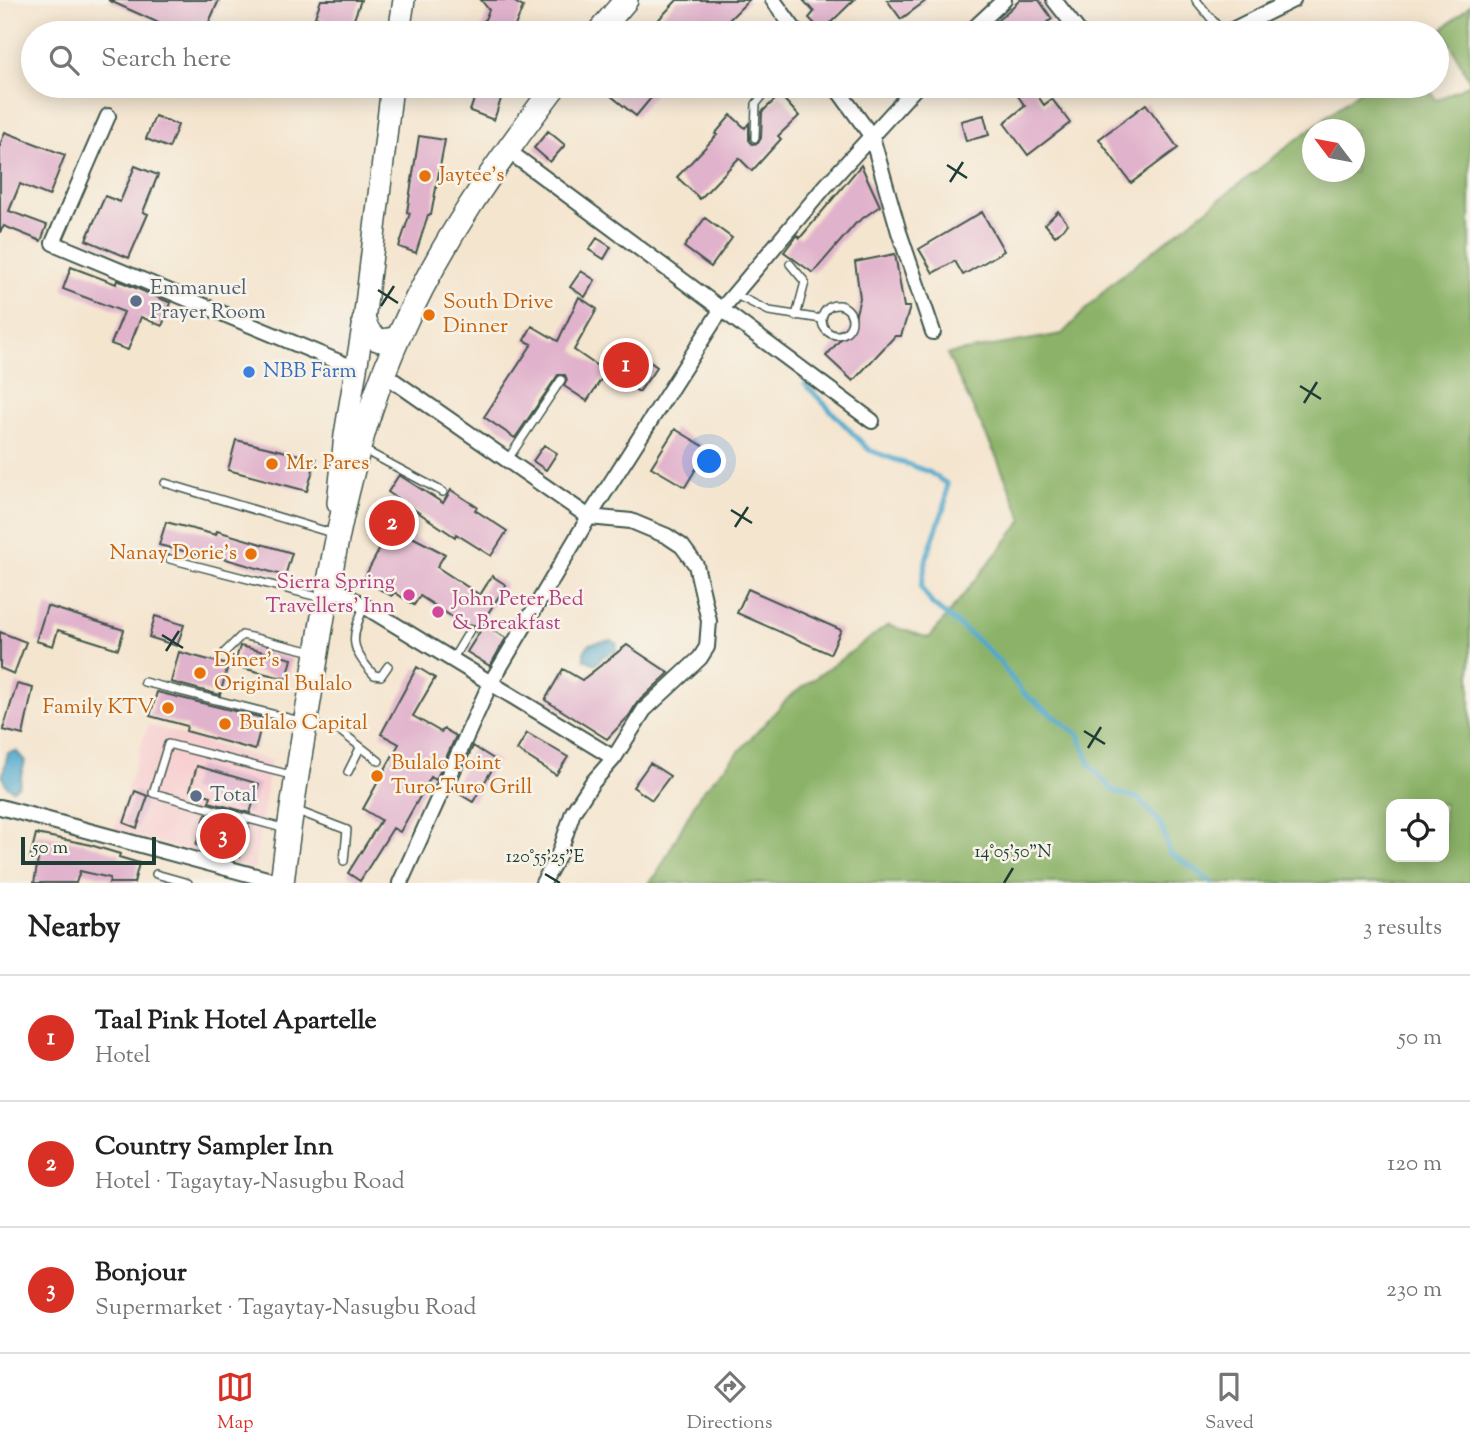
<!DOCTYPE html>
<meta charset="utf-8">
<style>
:root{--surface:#fff;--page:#f2f2f2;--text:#222;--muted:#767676;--line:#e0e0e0;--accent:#d93025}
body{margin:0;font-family:"Sorts Mill Goudy",serif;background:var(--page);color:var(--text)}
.controls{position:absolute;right:21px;bottom:21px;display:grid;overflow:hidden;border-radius:14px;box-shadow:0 4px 18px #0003}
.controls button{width:63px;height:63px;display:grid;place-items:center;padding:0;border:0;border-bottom:2px solid var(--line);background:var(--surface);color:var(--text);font:35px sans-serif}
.compass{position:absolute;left:1302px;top:119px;width:63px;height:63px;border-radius:50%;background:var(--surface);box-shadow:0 4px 18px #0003;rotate:302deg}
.scale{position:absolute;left:21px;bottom:18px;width:135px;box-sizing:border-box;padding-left:7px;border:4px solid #1f3d34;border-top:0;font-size:19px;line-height:24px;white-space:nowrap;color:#1f3d34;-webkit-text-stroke:5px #f7f3e8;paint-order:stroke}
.you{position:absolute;left:710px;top:462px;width:24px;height:24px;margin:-18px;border:5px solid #fff;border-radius:50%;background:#1a73e8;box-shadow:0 0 0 10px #1a73e833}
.badge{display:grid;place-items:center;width:46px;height:46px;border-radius:50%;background:var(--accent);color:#fff;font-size:23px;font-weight:700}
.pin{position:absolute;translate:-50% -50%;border:4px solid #fff;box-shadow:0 2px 7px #0006}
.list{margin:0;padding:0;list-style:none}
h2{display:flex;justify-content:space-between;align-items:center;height:91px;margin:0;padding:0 28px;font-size:30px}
h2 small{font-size:23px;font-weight:400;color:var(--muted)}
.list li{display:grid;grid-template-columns:46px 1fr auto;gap:21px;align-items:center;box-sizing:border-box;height:126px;padding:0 28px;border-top:2px solid var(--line)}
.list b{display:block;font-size:26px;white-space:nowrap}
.list p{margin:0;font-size:23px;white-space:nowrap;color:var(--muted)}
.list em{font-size:23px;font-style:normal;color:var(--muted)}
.icon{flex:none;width:38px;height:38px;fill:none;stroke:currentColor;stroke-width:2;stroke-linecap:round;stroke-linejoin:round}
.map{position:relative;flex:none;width:1470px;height:883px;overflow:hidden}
.search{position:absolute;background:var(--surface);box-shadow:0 4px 18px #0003;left:21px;right:21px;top:21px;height:77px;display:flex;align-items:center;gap:18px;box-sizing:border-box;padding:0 24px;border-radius:38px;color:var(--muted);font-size:26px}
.sheet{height:469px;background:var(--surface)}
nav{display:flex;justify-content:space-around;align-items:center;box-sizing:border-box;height:98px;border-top:2px solid var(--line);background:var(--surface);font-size:19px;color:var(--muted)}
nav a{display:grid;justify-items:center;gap:4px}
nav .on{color:var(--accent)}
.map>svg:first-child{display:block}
.built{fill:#f7cfd1}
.forest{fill:#8bb268;stroke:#55784e;stroke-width:2;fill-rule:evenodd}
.water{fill:#4fa8cc;stroke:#377280;stroke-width:2}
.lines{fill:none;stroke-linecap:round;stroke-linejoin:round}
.stream{stroke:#4fa8cc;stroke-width:5}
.building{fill:#e1b2cc}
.lane-casing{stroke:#3f564b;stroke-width:10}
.street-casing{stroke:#3f564b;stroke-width:18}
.secondary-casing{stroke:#3f564b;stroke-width:24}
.primary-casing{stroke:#3f564b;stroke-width:26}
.lane{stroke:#fff;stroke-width:7}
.street{stroke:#fff;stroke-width:14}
.secondary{stroke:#fff;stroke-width:21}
.primary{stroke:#fff;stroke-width:23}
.ticks{fill:none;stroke:#1f3d34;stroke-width:2.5}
.food-dot{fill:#e8710a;stroke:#f7f3e8;stroke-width:2.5}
.service-dot{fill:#5c6f8a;stroke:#f7f3e8;stroke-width:2.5}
.shop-dot{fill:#3f7fe0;stroke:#f7f3e8;stroke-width:2.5}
.hotel-dot{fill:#d1479c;stroke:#f7f3e8;stroke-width:2.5}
.labels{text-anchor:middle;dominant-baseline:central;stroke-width:5;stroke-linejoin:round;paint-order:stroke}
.food-label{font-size:21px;fill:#c56008;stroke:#f7f3e8;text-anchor:start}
.service-label{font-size:21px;fill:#4e5e75;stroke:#f7f3e8;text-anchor:start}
.shop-label{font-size:21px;fill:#366cbe;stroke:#f7f3e8;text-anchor:start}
.hotel-label{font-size:21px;fill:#b23c85;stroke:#f7f3e8;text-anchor:end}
.ticks-label{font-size:18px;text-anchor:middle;fill:#1f3d34;stroke:#f7f3e8;stroke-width:5;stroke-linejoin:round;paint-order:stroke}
</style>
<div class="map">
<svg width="1470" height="883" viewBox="0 0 1470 883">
<rect width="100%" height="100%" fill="#f7f3e8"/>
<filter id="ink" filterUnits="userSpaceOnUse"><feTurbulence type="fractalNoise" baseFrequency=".0143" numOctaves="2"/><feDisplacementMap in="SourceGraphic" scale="14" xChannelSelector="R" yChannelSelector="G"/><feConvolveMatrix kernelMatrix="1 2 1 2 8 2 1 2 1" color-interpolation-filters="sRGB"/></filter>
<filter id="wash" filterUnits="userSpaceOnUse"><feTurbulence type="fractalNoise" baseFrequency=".00686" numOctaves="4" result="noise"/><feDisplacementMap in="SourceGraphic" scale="28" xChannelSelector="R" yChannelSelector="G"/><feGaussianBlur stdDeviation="1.57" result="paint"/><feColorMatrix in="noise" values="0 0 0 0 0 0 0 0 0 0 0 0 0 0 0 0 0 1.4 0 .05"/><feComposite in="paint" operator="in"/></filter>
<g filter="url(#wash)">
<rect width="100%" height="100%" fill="#f4e5cf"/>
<path class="built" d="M148,725L271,761L254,870L114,830Z"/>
<path class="forest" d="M1470,5V82L1443,29Z
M1470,84V883H649L657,874L700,794L789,697L888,625L929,638L1023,520L996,456L947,354L1062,334L1113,282L1366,86H1427L1436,100ZM1312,130H1354V172H1312ZM1391,804H1444V857H1391Z"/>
<path class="water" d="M612,640L617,644L616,651L603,656L596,664L584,659V652L589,644Z
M16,751L25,761L19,785L13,790L7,786L2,777L8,753Z"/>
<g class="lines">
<path class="stream" d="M805,384L869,450L929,472L947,484L945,505L927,556L921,587L932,604L975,638L998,660L1023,693L1079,735L1090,765L1113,791L1139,799L1161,824L1170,853L1200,873L1211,883"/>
</g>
<g id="blocks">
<path class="building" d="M108,0H219L204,33H181Z
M321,0H361L350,30L315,17Z
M481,0H511L523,7L512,33H479L489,10Z
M677,0H749L716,33H646Z
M803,0H854L822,31L809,18L814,12Z
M887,0H927L901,19Z
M1020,0H1039L1052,19L1032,33H984Z
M617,86H661L636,116L610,95Z
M1011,86H1031L1044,105L1052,99L1070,123L1028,155L1004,123L1025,106Z
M477,91L501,99L494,120L470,111Z
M780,95L799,116L778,136L781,139L752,171L739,158L700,199L677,177L717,135L715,134L731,115L745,128L749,123V140L752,144L758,143L761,138L762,112Z
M1146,104L1178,148L1131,183L1099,139Z
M984,115L989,135L966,141L961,121Z
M155,116L178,125L169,148L146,139Z
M548,131L565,145L550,162L534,148Z
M5,132L65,155L49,196L20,184L9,211L47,225L41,241L4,226L0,232V145Z
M419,136L445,140L431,215H428L416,253L399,247L410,213L407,212Z
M861,165L880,206L856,223L813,273L784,252L797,235L800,238Z
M135,166L158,175L143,212L148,214L129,258L86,240L105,196L120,202Z
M1058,211L1068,224L1055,236L1045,224Z
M982,212L1004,251L963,275L955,261L933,273L919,249Z
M705,218L732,238L711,267L684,247Z
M597,238L611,247L604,259L589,250Z
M895,254L904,307H910L901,336H895L853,381L826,356L853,325L860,298L855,262Z
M71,267L116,284L117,280L171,303L162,326L141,317L128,350L111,344L124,312L63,289Z
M581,271L595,280L585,297L570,287Z
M579,297L597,309L574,350L606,372L587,401L564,386L567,380L565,375H558L515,438L484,417L532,344L524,340L532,326L558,341Z
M630,347L657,367L639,392L612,373Z
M675,429L708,449L685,487L651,467Z
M236,440L316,459L307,491L228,470Z
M544,445L557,453L546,470L533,461Z
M399,475L443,503L451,490L477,507L475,510L507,531L491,556L456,534L455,537L388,492Z
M381,521L445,554L437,567L480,595L492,576L506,585L476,632L474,625L466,626L420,596L414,605L394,592L392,596L363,580L385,539L374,533Z
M166,522L216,535L217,531L292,553L285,576L205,553L204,556L159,545Z
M748,589L841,630L830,654L737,613Z
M47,606L124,630L118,649L58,630L53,646L36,641Z
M155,616L184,625L177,646L149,637Z
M484,625L506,638L490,666L467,652Z
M0,632L26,642L14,674L0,668Z
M627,645L669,673L637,703L629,716L607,739L545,700L563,669L582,680Z
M240,646L292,659L287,679L234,666Z
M179,652L228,665L220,695L171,682Z
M417,667L435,678L413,716L441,732L444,729L456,736L436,780L431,777L400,832L393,828L360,881L348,873L381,820L363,809L399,744L381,734Z
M17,684L33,688L23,735L3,730Z
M157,692L263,718L255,750L186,731L187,726L150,716Z
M527,733L568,757L556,775L517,750Z
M473,746L497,761L473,802L453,790Z
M650,763L670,776L652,800L633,787Z
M197,766L259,784L250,813L209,802L211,796L190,790Z
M135,791L148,796L137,828L124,823Z
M206,814L246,825L249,827L240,857L196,845Z
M36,834L87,844L120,854L119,857L139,863L134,883H109L110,878L80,871L76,883H34L38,860L30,858Z"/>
</g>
</g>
<g filter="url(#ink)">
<use href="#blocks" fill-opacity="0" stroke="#3f564b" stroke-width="2"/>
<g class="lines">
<defs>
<path id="lane" d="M1196,0L1223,33
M755,138L756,104L770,86
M790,264L805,282L796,316
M736,295L769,311L822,319
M822 320a15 15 0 1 1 30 0a15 15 0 1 1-30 0Z
M364,450L443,492
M508,459L561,380
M165,483L335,534
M170,559L322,598
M364,607C350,639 350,648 374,675L381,676L388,666
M225,652L242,635L313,652
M452,660L470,630
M144,682L340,731L379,761
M348,772L360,748
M295,810L347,830L344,861
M286,829L153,793L168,744L295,776
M156,874L188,883"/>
<path id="street" d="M773,0L797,33
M1054,0L1080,33
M969,33L1004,0
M1226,33L1293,0
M835,86L872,137L899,232L933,332
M108,116L53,243L356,369
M507,150L872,421
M384,374L589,517L631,521L667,536L682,546L696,565L709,621L707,647L700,658L644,710L614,758L592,783L573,812L559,854L543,883
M328,584L614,758
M0,807L282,883
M400,883L490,684L589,517L721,310L823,189L917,86"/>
<path id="secondary" d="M399,33L404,0
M338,503L345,435L364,321L392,86"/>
<path id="primary" d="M598,33L626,0
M364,321C370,339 380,345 398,337
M282,883C291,806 304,730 317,653C334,545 354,437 399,336C439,245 495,165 555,86"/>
</defs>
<use href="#lane" class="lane-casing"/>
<use href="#street" class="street-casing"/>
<use href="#secondary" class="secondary-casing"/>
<use href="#primary" class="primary-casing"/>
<use href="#lane" class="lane"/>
<use href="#street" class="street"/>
<use href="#secondary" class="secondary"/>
<use href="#primary" class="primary"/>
</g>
</g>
<path class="ticks" d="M947,165L967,178M950,182L963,162M378,290L398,303M381,306L394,286M1300,386L1321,399M1304,403L1317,382M731,510L752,523M735,527L748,507M162,635L183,648M166,651L179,631M1084,731L1105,744M1088,748L1101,727M545,874L560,883M1004,883L1013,868"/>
<g class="food-dot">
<circle cx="425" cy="176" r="7"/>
<circle cx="429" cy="315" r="7"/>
<circle cx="272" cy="464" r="7"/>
<circle cx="251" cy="554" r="7"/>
<circle cx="200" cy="673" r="7"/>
<circle cx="168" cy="708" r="7"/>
<circle cx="225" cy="724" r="7"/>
<circle cx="377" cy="776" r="7"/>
</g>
<g class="service-dot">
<circle cx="136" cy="301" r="7"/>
<circle cx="196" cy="796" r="7"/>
</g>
<circle class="shop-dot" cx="249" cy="372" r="7"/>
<g class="hotel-dot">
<circle cx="409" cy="595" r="7"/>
<circle cx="438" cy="612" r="7"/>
</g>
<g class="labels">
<g class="food-label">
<text x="439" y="176">Jaytee's</text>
<text x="443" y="303">South Drive<tspan x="443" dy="24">Dinner</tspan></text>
<text x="286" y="464">Mr. Pares</text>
<text x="237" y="554" text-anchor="end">Nanay Dorie's</text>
<text x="214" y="661">Diner's<tspan x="214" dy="24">Original Bulalo</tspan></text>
<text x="154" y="708" text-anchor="end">Family KTV</text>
<text x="239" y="724">Bulalo Capital</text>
<text x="391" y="764">Bulalo Point<tspan x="391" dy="24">Turo-Turo Grill</tspan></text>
</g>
<g class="service-label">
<text x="150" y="289">Emmanuel<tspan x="150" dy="24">Prayer Room</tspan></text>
<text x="210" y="796">Total</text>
</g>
<g class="shop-label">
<text x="263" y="372">NBB Farm</text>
</g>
<g class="hotel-label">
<text x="395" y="583">Sierra Spring<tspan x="395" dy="24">Travellers' Inn</tspan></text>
<text x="452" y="600" text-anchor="start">John Peter Bed<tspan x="452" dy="24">&amp; Breakfast</tspan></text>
</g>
</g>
<g class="ticks-label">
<text x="1013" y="857">14°05'50"N</text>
<text x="545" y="862">120°55'25"E</text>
</g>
</svg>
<div class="controls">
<button><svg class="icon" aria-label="locate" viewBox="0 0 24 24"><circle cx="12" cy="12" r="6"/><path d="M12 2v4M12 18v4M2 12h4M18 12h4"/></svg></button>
</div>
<svg class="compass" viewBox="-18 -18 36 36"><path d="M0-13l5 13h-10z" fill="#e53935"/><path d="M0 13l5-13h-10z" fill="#767676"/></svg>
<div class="scale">50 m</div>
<div class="you"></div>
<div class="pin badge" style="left:626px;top:365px">1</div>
<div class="pin badge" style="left:392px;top:523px">2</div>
<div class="pin badge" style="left:223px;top:836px">3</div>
<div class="search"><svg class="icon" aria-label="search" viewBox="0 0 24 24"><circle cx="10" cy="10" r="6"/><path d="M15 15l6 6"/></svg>Search here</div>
</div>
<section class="sheet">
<h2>Nearby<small>3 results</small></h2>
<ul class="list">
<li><span class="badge">1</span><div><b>Taal Pink Hotel Apartelle</b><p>Hotel</p></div><em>50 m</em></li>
<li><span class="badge">2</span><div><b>Country Sampler Inn</b><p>Hotel · Tagaytay-Nasugbu Road</p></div><em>120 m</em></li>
<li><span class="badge">3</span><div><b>Bonjour</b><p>Supermarket · Tagaytay-Nasugbu Road</p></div><em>230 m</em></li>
</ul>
</section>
<nav>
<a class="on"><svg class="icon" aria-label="map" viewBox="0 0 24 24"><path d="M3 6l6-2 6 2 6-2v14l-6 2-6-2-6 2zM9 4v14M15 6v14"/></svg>Map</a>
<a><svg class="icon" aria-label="directions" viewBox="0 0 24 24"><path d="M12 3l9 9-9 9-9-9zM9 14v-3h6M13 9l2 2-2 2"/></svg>Directions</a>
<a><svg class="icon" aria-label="saved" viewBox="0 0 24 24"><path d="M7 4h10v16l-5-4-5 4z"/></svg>Saved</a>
</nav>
